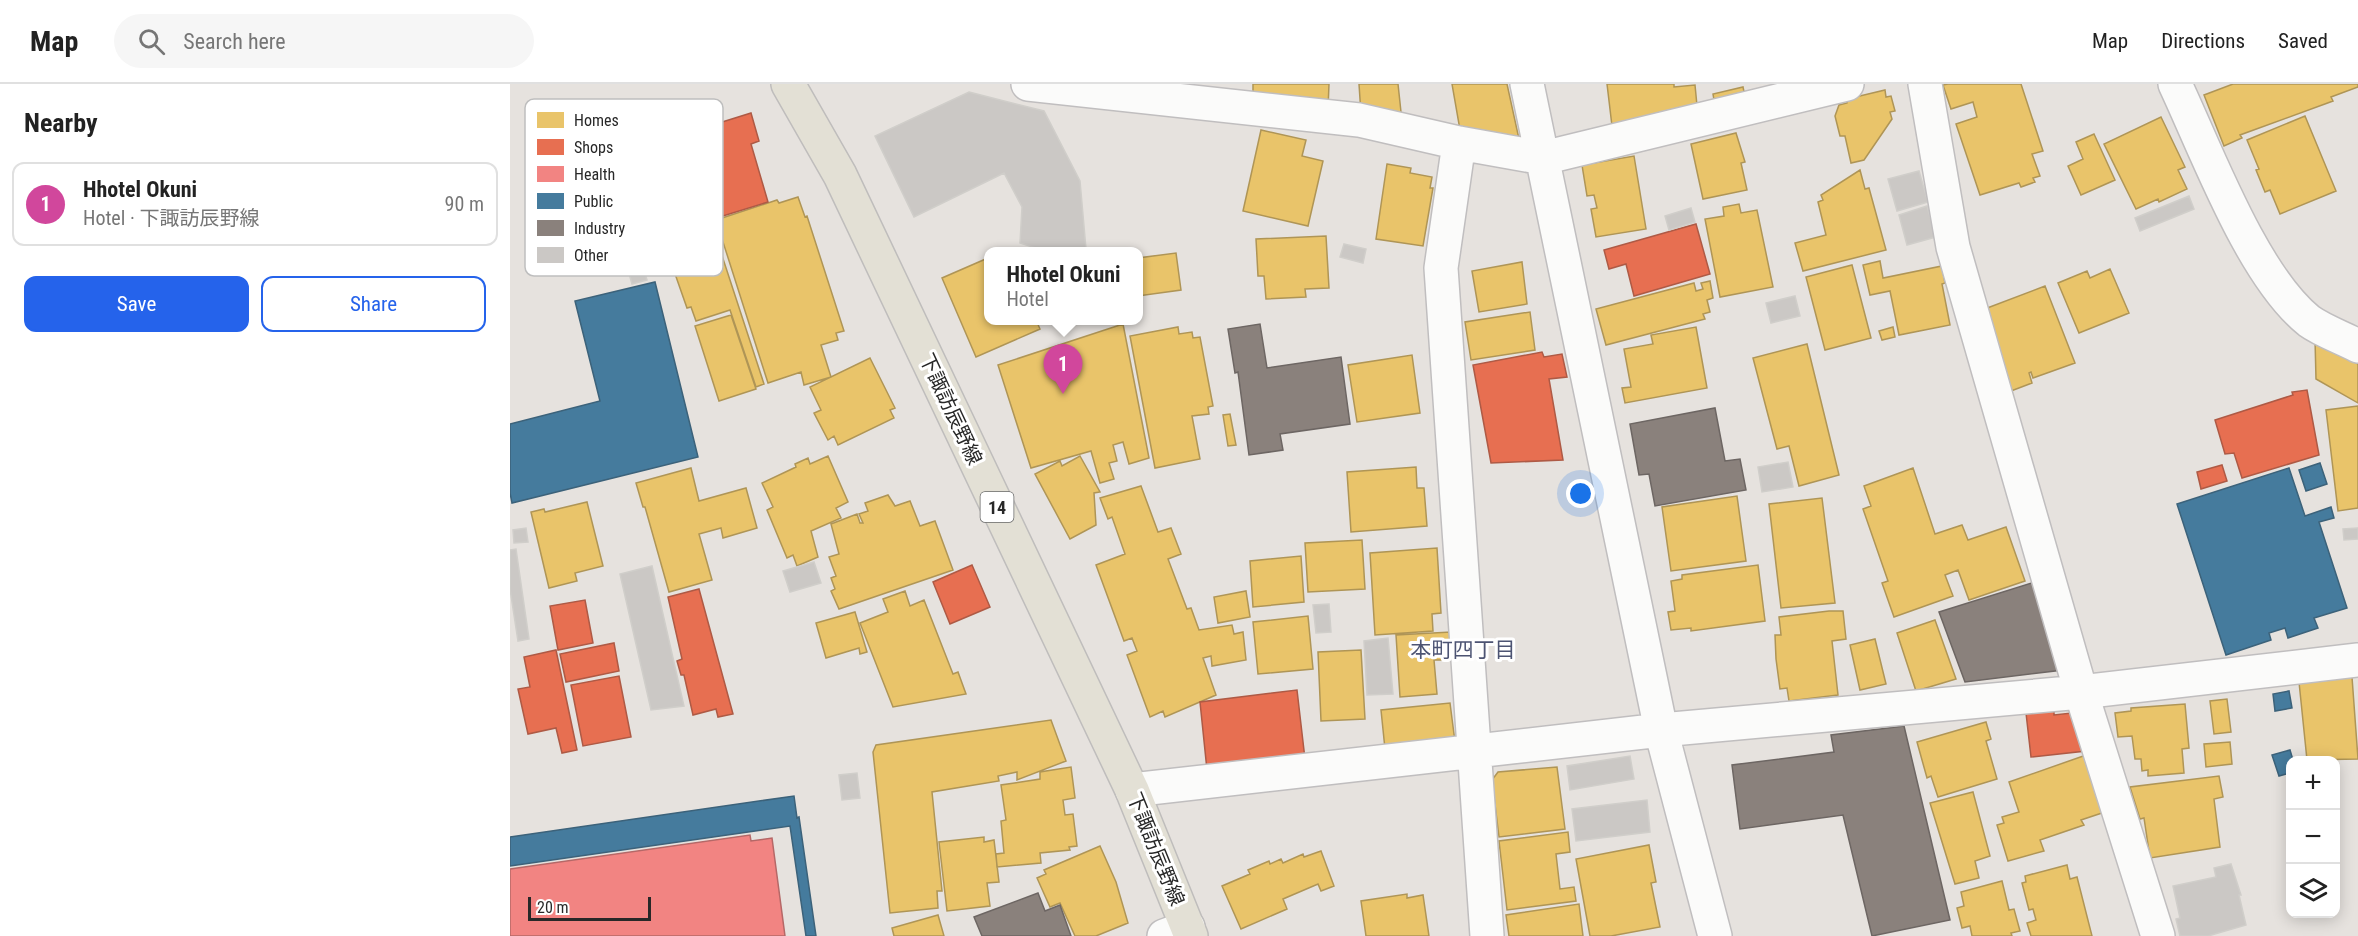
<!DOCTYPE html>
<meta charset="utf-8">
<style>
:root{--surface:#fff;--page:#f6f6f6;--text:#222;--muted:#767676;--line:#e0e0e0;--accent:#2563eb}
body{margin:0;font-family:"Roboto Condensed","Noto Sans JP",sans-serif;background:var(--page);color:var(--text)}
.controls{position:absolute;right:18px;bottom:18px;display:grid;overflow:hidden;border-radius:12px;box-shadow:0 3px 15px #0003}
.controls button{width:54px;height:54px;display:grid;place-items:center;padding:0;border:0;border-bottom:2px solid var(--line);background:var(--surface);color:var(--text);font:30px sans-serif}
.scale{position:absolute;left:18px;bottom:15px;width:123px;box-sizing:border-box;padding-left:6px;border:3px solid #282828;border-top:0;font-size:16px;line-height:21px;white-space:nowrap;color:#282828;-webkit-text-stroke:4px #fff;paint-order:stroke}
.you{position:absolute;left:1071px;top:410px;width:21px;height:21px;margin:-15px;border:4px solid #fff;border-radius:50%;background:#1a73e8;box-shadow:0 0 0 9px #1a73e833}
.badge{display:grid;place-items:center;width:39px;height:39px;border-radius:50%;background:var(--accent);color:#fff;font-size:20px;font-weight:700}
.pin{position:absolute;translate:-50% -50px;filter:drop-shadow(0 2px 3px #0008)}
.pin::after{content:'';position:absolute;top:32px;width:21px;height:18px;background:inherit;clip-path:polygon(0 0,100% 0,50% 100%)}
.popup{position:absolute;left:474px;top:163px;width:159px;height:78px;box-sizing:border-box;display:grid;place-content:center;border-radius:12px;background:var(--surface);filter:drop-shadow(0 2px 4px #0005);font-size:20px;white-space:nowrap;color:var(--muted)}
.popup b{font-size:22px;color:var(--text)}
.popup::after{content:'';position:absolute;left:50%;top:100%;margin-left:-12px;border:12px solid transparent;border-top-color:var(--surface)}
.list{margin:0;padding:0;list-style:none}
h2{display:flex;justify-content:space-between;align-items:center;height:78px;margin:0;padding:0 24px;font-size:26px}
h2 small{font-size:20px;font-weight:400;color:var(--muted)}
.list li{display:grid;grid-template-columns:39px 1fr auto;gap:18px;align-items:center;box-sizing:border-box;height:84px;margin:0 12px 12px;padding:0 12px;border:2px solid var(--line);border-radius:12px}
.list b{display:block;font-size:22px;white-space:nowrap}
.list p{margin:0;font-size:20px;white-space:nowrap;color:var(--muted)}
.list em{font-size:20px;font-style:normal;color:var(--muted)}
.actions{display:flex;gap:12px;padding:18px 24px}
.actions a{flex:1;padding:14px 0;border:2px solid var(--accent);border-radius:12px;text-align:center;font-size:21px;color:var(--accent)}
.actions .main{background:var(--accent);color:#fff}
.icon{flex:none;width:33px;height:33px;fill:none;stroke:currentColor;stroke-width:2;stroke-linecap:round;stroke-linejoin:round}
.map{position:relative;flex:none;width:1848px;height:852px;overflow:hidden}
header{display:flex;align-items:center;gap:36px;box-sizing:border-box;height:84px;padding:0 30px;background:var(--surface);border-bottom:2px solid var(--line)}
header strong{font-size:28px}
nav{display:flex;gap:33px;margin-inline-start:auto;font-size:21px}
.search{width:420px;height:54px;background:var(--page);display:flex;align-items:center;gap:15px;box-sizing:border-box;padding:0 21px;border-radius:33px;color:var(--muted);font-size:22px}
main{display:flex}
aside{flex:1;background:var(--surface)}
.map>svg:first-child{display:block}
.homes{fill:#e9c46a;stroke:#af9556;stroke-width:1.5}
.shops{fill:#e76f51;stroke:#ae5a45;stroke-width:1.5}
.health{fill:#f28482;stroke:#b56867;stroke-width:1.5}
.public{fill:#457b9d;stroke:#3c627a;stroke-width:1.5}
.industry{fill:#8a817c;stroke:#6d6663;stroke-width:1.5}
.building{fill:#cbc8c5;stroke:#d0ceca;stroke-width:1.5}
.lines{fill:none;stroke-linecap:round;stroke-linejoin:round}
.minor-casing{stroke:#c0bebf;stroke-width:36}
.primary-casing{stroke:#bfbdbc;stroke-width:36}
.minor{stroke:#fbfbfa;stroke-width:33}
.primary{stroke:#e3e0d5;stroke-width:33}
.labels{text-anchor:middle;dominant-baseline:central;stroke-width:6;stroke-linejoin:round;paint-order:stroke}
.shield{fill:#fff;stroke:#686868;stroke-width:1.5}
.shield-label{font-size:18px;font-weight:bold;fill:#282828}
.street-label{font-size:20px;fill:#282828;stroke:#fff}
.neighbourhood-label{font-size:21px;fill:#4d5473;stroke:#fff}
.key{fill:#fff;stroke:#bebebe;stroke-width:1.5}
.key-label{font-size:16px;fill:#282828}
</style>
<header>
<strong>Map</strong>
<div class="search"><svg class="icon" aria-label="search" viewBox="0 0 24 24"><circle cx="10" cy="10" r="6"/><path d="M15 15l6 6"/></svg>Search here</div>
<nav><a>Map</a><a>Directions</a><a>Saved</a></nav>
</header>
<main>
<aside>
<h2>Nearby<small></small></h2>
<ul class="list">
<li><span class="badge" style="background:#d1479c">1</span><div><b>Hhotel Okuni</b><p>Hotel · 下諏訪辰野線</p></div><em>90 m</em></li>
</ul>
<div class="actions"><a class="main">Save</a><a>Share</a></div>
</aside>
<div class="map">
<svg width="1848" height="852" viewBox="0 0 1848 852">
<rect width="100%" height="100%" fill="#e6e2de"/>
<path class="homes" d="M743,0H819L818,25L743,22Z
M849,0H888L891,28L851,30Z
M942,0H997L1009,55L994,56V50L976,52L950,46Z
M1097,0H1164V3L1185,1L1188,32L1102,42Z
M1438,0H1511L1533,67L1522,70L1530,92L1523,94L1525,98L1511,103L1509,99L1470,111L1446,40L1467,33L1463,18L1441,25L1433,1Z
M1723,0H1848V3L1821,13L1823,17L1730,51L1732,54L1714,62L1694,11Z
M1233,3L1237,22L1191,31L1188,19L1204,16L1203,10Z
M1375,6L1376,13L1381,12L1385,27L1380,28L1382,35L1354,76L1341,79L1335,52H1330L1325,32L1329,21L1337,19V15Z
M1795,32L1826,107L1770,130L1760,106L1755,108L1746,86L1749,85L1737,56Z
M1651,33L1675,83L1668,86L1677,105L1649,118L1648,115L1626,125L1594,60Z
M751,46L796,56L792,72L813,77L798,142L733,127Z
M1226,49L1235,78L1231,79L1237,106L1193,115L1181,60Z
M1584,50L1605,96L1571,111L1558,82L1573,75L1566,58Z
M1124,72L1136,145L1086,153L1081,125L1087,124L1084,111L1077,112L1072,81Z
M877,80L901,84L900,89L922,93L920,104H923L913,162L866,155Z
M1350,86L1355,105L1359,104L1376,166L1293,187L1285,159L1316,151L1308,118L1313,116L1311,111Z
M288,113L295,133L297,132L334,247L326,249L328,256L311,261L321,293L294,301L291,288L258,299L206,136L267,116L269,119Z
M1229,120L1231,129L1247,126L1263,203L1210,213L1195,135L1214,132L1213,123Z
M201,138L254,300L246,303L220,226L186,237L181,223L177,224L164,187L170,185L166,172L161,174L154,153Z
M816,152L819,204L795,205L796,213L756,215L754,192H748L746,155Z
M666,169L671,206L628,212V174Z
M478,174V236H526L530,245L466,273L432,194Z
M1370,177L1373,194L1432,182L1435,199L1432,200L1440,241L1389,251L1380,207L1360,211L1353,181Z
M1012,178L1017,220L969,228L962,187Z
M1342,181L1361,254L1315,266L1296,193Z
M1600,185L1619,229L1569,249L1548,199L1577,187L1580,194Z
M1200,197L1203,214L1197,216L1200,228L1193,230L1195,235L1096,261L1086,225L1184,199L1186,207L1193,205L1191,199Z
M1535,202L1565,279L1523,294L1521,288L1519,289L1522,299L1501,307L1472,226Z
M1020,228L1025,266L961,276L955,238Z
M221,231L246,305L209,317L185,242Z
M613,240L639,374L619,380L613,358L603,361L607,377L599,379L604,395L590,399L581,367L521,384L488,281Z
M668,243L669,250L682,248L683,254L690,253L703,322L698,323L699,330L682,332L690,375L645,384L620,252Z
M1186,243L1197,304L1115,319L1112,304L1121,303L1114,265L1143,260L1141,251Z
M1383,243L1385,253L1372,256L1369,247Z
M1805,255L1848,280V319L1806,295Z
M1297,260L1329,391L1289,402L1279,362L1267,365L1243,274Z
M902,271L910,329L847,338L838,281Z
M360,274L385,324L380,326L384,334L328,361L324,352L318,356L304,329L311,326L300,303Z
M1848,322V424L1828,427L1816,326Z
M720,330L726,361L718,362L713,331Z
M318,372L338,418L326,424L331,434L301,447L308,473L287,482L283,471L277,474L257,426L263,423L252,399L286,383L285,380L298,374L300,380Z
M570,372L590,408L584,409L586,441L560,455L525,390L550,377L552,382Z
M906,383L907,404H914L917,442L841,448L837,388Z
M181,384L189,417L236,404L247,444L213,454L211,444L189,450L202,496L159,508L135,423H133L126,399Z
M1403,384L1425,450L1452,441L1458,456L1496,443L1515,497L1459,516L1448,486L1435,491L1443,512L1384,533L1372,499L1378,497L1353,425L1361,422L1354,402Z
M631,402L648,448L661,444L671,470L658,475L677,525L681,524L689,546L722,541L724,550L733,548L736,576L702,582L701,572L693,574L706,611L655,633L653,627L640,633L617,571L627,567L622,554L614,557L586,481L615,470L602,433L598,435L590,414Z
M378,411L385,422L400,417L410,442L425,437L443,486L329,525L321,507L325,505L321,494L326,492L319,473L329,470L321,440L347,430L350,439H353L349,430L358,427L355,419Z
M1227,412L1236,477L1161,487L1152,423Z
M1312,414L1325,519L1271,524L1259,420Z
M77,418L93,482L65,489L67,497L39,504L21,428L34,425L35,428Z
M852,456L855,505L798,508L795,459Z
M927,464L931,529L922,530L923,547L865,551L860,469Z
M791,472L794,518L743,523L740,477Z
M1248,481L1255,537L1181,547V544L1161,546L1158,528L1165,527L1161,497L1172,495V491Z
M395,507L400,522L414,516L443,590L448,588L456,610L383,623L350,539L378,528L373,515Z
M736,507L740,533L708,539L704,513Z
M1319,527H1333L1336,555L1322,557L1328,611L1279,617L1277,604L1270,605L1266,575L1265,551H1271L1269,533Z
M345,528L357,568L350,570L349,564L316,574L306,539Z
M798,532L803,585L748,590L743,538Z
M1425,536L1446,595L1406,607L1387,549Z
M941,548L942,576H924L927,610L890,613L886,551Z
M1365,555L1376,600L1350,606L1340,561Z
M851,566L855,635L811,637L808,568Z
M1842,593L1848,675L1797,676L1789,598Z
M1717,615L1721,648L1704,650L1700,617Z
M940,619L945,658L875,665L871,626Z
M1675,620L1679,664L1672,665L1674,689L1638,692V686L1632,687L1631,675H1625L1622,652L1608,653L1605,629L1621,627V624Z
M541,636L556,677L507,696V688L488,692L489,697L422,708L432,807H427L428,824L380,829L363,668L366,661Z
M1476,638L1481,655L1476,657L1487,695L1428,713L1421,692L1417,694L1407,658Z
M1720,658L1722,680L1696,683L1694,660Z
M1579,670L1598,727L1571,736L1574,741L1530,756L1534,767L1498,777L1487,741L1494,739L1492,733L1509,728L1499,698Z
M561,683L565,714L553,716L555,731L563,730L567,762L559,763L560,766L530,769L531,779L487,783L486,770L494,769L491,737L496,736L491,701L530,695V688Z
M1047,683L1055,745L989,753L982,696L988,688Z
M1709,692L1713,713L1704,715L1710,763L1640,774L1634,734L1630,735L1620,703Z
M1463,708L1480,772L1465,777L1469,794L1445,800L1420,719Z
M1058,748L1060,768L1046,770L1050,805L1064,803L1066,817L997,826L989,757Z
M474,753V758L484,756L489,798L477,799L480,822L437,827L429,758Z
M1139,761L1146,798L1141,799L1150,843L1101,852H1080L1066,775Z
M590,762L606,798L618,839L586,852H565L550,819L540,823L527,794L536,790L534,786Z
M811,767L824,802L811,807L808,800L773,815L777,825L731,845L712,802L740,790L738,786L759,777L760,780L771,775L773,779L793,770L794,773Z
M1557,781L1560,795L1567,793L1582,852H1521L1517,839L1526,836L1523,825L1519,826L1512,799L1516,798L1515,792Z
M1492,797L1499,826L1504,825L1510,847L1501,849L1502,852H1462L1460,842L1452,844L1447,824L1454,822L1451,808Z
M897,810V814L913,811L919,852H856L851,817Z
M1069,820L1073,852H999L996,831Z
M428,831L434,852H384L382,844Z"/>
<path class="shops" d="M241,29L249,57L241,60L258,118L187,140L181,123L198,118L177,49Z
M173,51L193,119L176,124L181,140L150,149L125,66Z
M1186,140L1200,190L1124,212L1116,180L1099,185L1094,166Z
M1032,268L1034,273L1052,270L1057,293L1039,295L1053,376L981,379L963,281Z
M1797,306L1809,371L1732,394L1724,369L1715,370L1705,336L1783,311L1782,308Z
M1712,381L1717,397L1691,405L1687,388Z
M462,481L480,523L440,540L423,498Z
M189,505L223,630L208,633L206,625L183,631L174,591H171L167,577L172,575L158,513Z
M75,516L83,559L48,566L40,522Z
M104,559L109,587L56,598L50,570Z
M46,566L67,666L52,669L46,644L18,650L8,605L20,603L14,573Z
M109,592L121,653L73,662L61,601Z
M787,606L795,675L697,686L690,618Z
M1544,626V631L1571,628L1576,667L1521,673L1516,629Z"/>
<path class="health" d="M240,751L241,757L262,754L275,852H0V785Z"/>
<path class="public" d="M145,198L188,373L2,419L0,409V340L90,317L65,217Z
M1810,379L1817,400L1796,407L1789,386Z
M1779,384L1795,432L1821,423L1824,434L1809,438L1837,524L1804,534L1808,544L1778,554L1775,544L1759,549L1761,556L1716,571L1667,420Z
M1779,607L1782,624L1765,627L1763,610Z
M1780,666L1783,676H1780V689L1769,692L1762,671Z
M284,712L287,734L289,733L306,852H296L280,742L0,782V753Z"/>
<path class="industry" d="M750,240L757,284L831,273L840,340L770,350L773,366L739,371L728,288L725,289L718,245Z
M1205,324L1215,377L1230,375L1236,406L1145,422L1139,390L1129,391L1120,340Z
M1525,498L1553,586L1455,598L1429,528Z
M1394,642L1440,836L1362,852L1333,731L1230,745L1222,681L1324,668L1321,651Z
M528,809L535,827L550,821L561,852H472L464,833Z"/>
<path class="building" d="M459,8L534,27L570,97L576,165L538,168L510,159L512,123L494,89L404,133L365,52Z
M1409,87L1418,118L1387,127L1378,95Z
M1679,112L1684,125L1630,147L1625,134Z
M1417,122L1426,153L1397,161L1389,131Z
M1181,124L1185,138L1159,146L1155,132Z
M834,160L856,165L853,179L830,173Z
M131,175L137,196L122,200L116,179Z
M1285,212L1290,232L1261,239L1256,219Z
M1278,378L1283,403L1252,408L1248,383Z
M16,444L18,458L4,459L3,446Z
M1848,444V455L1834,456L1833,445Z
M6,465L19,555L8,557L0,505V466Z
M304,478L311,499L280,508L273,487Z
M142,482L174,622L141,626L110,490Z
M819,520L821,548L806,549L803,521Z
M878,554L883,610L857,611L854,557Z
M1120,672L1124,695L1060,706L1057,682Z
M347,689L350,714L332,716L329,691Z
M1137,716L1140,748L1066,757L1062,725Z
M1721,780L1731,811H1729L1736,841L1698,852H1670L1666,835L1670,834L1663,802L1706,793L1704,784Z"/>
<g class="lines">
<defs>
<path id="minor" d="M518,0L849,36L949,59L1033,74L1337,0
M1017,0L1151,646L1205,852
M1415,0L1443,163L1571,608L1648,852
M1665,0C1697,68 1742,191 1799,237C1813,247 1833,254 1848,262
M949,59L931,184L977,852
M622,706L1151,646L1571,608L1848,576
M654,852L678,843"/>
<path id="primary" d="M278,0L330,91L622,706L681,852"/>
</defs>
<use href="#minor" class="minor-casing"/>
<use href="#primary" class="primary-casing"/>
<use href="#minor" class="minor"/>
<use href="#primary" class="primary"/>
</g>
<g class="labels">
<rect class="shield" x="470.5" y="408" width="33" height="30" rx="4.5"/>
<g class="shield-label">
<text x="487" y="423">14</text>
</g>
<g class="street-label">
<text transform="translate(441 325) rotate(65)">下諏訪辰野線</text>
<text transform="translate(646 765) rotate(68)">下諏訪辰野線</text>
</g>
<g class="neighbourhood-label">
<text x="953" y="566">本町四丁目</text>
</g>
</g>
<rect x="15" y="15" width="198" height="177" rx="9" class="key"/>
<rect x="27" y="28" width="27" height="16" fill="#e9c46a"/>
<rect x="27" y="55" width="27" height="16" fill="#e76f51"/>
<rect x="27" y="82" width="27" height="16" fill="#f28482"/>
<rect x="27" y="109" width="27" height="16" fill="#457b9d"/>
<rect x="27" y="136" width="27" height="16" fill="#8a817c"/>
<rect x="27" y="163" width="27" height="16" fill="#cbc8c5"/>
<g class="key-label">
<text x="64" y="42">Homes</text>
<text x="64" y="69">Shops</text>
<text x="64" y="96">Health</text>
<text x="64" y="123">Public</text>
<text x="64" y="150">Industry</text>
<text x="64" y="177">Other</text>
</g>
</svg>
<div class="controls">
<button>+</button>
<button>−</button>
<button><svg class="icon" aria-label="layers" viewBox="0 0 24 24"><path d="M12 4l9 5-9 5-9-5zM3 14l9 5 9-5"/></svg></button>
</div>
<div class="scale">20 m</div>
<div class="you"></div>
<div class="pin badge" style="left:553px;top:310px;background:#d1479c">1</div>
<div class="popup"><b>Hhotel Okuni</b>Hotel</div>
</div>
</main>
